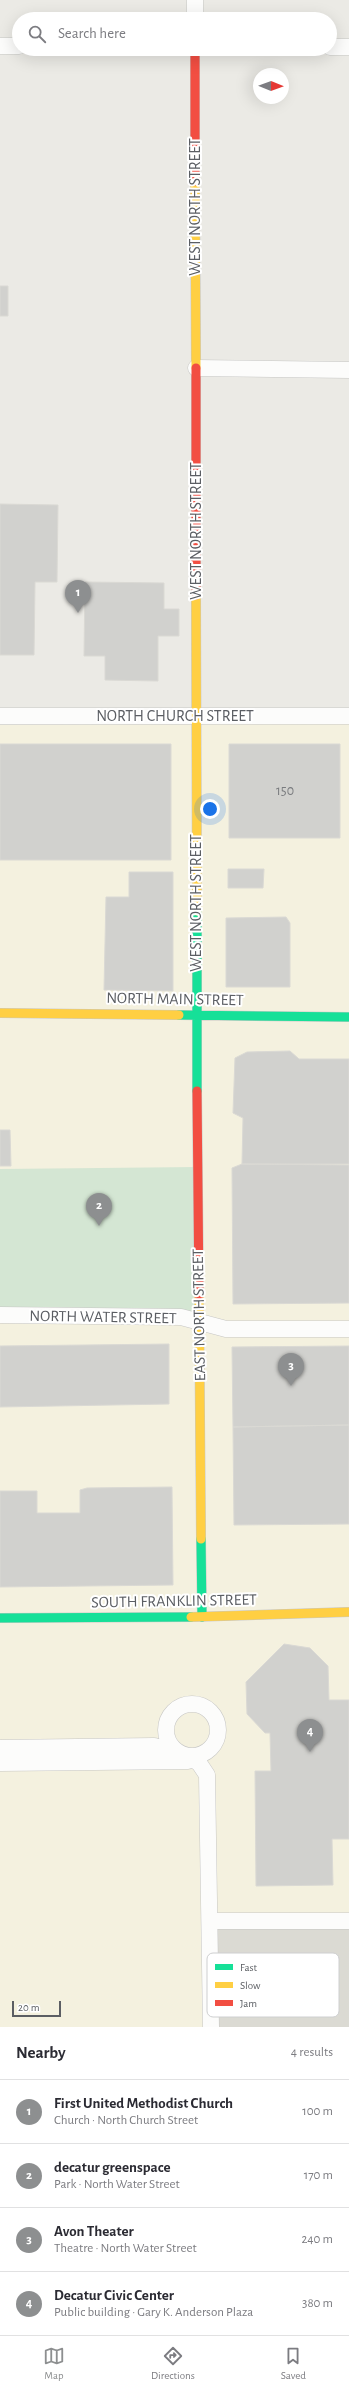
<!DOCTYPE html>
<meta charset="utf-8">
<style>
:root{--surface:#fff;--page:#f7f7f7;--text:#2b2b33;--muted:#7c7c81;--line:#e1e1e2;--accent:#8d8f90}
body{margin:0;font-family:"Alegreya Sans",sans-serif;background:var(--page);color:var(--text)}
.compass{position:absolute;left:253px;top:68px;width:36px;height:36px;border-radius:50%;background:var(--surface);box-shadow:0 4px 16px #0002;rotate:91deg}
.scale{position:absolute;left:12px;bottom:10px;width:49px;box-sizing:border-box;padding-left:4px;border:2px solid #5b5e63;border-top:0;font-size:11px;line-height:14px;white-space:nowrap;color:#5b5e63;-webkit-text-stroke:3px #fff;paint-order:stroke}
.you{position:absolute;left:210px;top:809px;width:14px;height:14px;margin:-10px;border:3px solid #fff;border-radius:50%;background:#1a73e8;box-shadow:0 0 0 6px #1a73e833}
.badge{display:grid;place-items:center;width:26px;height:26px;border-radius:50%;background:var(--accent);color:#fff;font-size:13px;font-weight:700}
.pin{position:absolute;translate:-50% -33px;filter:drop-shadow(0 1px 2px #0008)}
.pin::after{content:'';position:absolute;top:21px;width:14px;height:12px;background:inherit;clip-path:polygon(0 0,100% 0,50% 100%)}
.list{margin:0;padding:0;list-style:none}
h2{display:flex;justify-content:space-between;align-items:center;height:52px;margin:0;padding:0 16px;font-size:17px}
h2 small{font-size:13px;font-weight:400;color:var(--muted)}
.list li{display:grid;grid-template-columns:26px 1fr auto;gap:12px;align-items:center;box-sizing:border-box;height:64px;padding:0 16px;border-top:1px solid var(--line)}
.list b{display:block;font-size:15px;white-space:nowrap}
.list p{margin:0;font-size:13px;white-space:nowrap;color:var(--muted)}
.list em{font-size:13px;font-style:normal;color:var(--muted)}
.icon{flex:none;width:22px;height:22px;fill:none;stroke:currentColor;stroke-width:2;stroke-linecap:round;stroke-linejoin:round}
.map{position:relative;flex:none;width:349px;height:2027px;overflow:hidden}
.search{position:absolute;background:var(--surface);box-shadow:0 4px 16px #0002;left:12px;right:12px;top:12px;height:44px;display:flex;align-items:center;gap:10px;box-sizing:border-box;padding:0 14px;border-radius:22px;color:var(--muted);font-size:15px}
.sheet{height:308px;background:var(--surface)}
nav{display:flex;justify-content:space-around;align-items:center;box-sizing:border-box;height:56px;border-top:1px solid var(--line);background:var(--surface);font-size:11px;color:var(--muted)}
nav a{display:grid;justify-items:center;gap:2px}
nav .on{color:var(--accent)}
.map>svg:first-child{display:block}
.commercial{fill:#f4f1df}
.education{fill:#dbdad3}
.green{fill:#d4e6d3}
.building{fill:#d1d1ce;stroke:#dad9d4}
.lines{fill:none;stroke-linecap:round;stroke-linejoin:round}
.street-casing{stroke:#c7c7c5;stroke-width:17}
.fast-casing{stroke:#c7c7c5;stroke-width:10}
.slow-casing{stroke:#c7c7c5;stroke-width:10}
.jam-casing{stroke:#c7c7c5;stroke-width:10}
.street{stroke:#fcfcfb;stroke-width:16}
.fast{stroke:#16e098;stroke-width:9}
.slow{stroke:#ffcf43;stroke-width:9}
.jam{stroke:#f24e42;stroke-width:9}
.labels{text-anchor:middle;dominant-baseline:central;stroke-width:4;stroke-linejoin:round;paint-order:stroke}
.number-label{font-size:14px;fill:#7a7c7f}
.street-label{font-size:16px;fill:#5b5e63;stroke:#fff}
.key{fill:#fff;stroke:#cecfd0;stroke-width:1}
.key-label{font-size:11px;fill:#5b5e63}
</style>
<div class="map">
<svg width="349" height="2027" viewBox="0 0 349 2027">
<rect width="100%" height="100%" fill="#ebeae5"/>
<path class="commercial" d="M349,724V2027H0V725Z"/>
<path class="education" d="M210,1921H349V2027H211Z"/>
<path class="green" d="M197,1167L199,1322L0,1315V1169Z"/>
<path class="building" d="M0,286H8V316H0Z
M0,504L58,505L57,582H35L34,655H0Z
M85,582L164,583V609H179V636H158V681L105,680V656H84Z
M0,744H171V860H0Z
M229,744H340V838H229Z
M228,869H264L263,888H228Z
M129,872H173V991L104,990L106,897H129Z
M286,917L290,923V987H226V918Z
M290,1051L299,1059H349V1164H242L243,1118L233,1113L235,1058L247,1052Z
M0,1130H10L11,1166H0Z
M242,1164L349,1165V1303L233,1304L232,1168Z
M169,1344V1404L0,1407V1346Z
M349,1346V1425L233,1427L232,1347Z
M349,1425V1524L234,1525L233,1427Z
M172,1487L173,1585L0,1587V1491H37V1513H80V1490L87,1488Z
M284,1644L310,1648L328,1666L329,1700H349V1839H332L333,1885L256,1886L255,1771H271L270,1733H265L247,1714L246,1682Z"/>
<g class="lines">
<defs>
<path id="street" d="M195,19V0
M0,46H19
M330,47H349
M196,368L349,370
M0,716H349
M0,1315L181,1317L226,1329H349
M166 1730a26 26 0 1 1 52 0a26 26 0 1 1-52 0Z
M0,1748L154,1746L184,1755L199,1763L207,1775L211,2027
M0,1763L188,1761
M210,1921H349"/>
<path id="fast" d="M197,911V1091
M179,1015L349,1017
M201,1539L202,1617
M0,1618L191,1617"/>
<path id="slow" d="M195,181L196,368
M196,595L197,911
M0,1013L179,1015
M199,1295L201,1539
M191,1617L349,1612"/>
<path id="jam" d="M195,49V181
M196,368V595
M197,1091L199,1295"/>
</defs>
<use href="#street" class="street-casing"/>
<use href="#fast" class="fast-casing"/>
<use href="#slow" class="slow-casing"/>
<use href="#jam" class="jam-casing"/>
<use href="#street" class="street"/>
<use href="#fast" class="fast"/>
<use href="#slow" class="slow"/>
<use href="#jam" class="jam"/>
</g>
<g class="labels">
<g class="number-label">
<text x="285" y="791">150</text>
</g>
<g class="street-label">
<text transform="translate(195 207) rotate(-90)">WEST NORTH STREET</text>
<text transform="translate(196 531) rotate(-90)">WEST NORTH STREET</text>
<text x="175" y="716">NORTH CHURCH STREET</text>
<text transform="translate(196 903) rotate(-90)">WEST NORTH STREET</text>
<text transform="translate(175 999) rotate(1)">NORTH MAIN STREET</text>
<text transform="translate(199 1315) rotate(-91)">EAST NORTH STREET</text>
<text transform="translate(103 1317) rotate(1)">NORTH WATER STREET</text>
<text transform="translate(174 1601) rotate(-1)">SOUTH FRANKLIN STREET</text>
</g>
</g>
<rect x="207" y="1953" width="132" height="64" rx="6" class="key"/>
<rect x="215" y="1964" width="18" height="6" fill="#16e098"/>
<rect x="215" y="1982" width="18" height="6" fill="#ffcf43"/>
<rect x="215" y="2000" width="18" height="6" fill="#f24e42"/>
<g class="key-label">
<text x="240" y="1971">Fast</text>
<text x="240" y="1989">Slow</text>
<text x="240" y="2007">Jam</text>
</g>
</svg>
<svg class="compass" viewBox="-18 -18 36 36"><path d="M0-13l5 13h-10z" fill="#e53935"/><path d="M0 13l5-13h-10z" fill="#7c7c81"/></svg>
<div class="scale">20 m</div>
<div class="you"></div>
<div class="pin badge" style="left:78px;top:613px">1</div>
<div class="pin badge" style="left:99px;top:1226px">2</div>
<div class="pin badge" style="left:291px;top:1386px">3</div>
<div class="pin badge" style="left:310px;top:1752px">4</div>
<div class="search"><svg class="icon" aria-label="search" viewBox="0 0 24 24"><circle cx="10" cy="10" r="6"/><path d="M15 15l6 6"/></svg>Search here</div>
</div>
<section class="sheet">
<h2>Nearby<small>4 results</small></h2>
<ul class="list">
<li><span class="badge">1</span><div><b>First United Methodist Church</b><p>Church · North Church Street</p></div><em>100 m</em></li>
<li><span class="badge">2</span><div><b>decatur greenspace</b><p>Park · North Water Street</p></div><em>170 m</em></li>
<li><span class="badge">3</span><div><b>Avon Theater</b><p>Theatre · North Water Street</p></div><em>240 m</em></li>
<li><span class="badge">4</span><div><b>Decatur Civic Center</b><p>Public building · Gary K. Anderson Plaza</p></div><em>380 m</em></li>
</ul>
</section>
<nav>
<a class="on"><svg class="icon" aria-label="map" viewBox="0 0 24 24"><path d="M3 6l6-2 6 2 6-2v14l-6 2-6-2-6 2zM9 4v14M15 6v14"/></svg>Map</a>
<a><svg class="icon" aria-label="directions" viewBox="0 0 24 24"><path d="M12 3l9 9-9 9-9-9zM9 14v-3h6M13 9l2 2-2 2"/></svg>Directions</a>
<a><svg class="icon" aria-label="saved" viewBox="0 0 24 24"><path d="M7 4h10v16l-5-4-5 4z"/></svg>Saved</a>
</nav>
